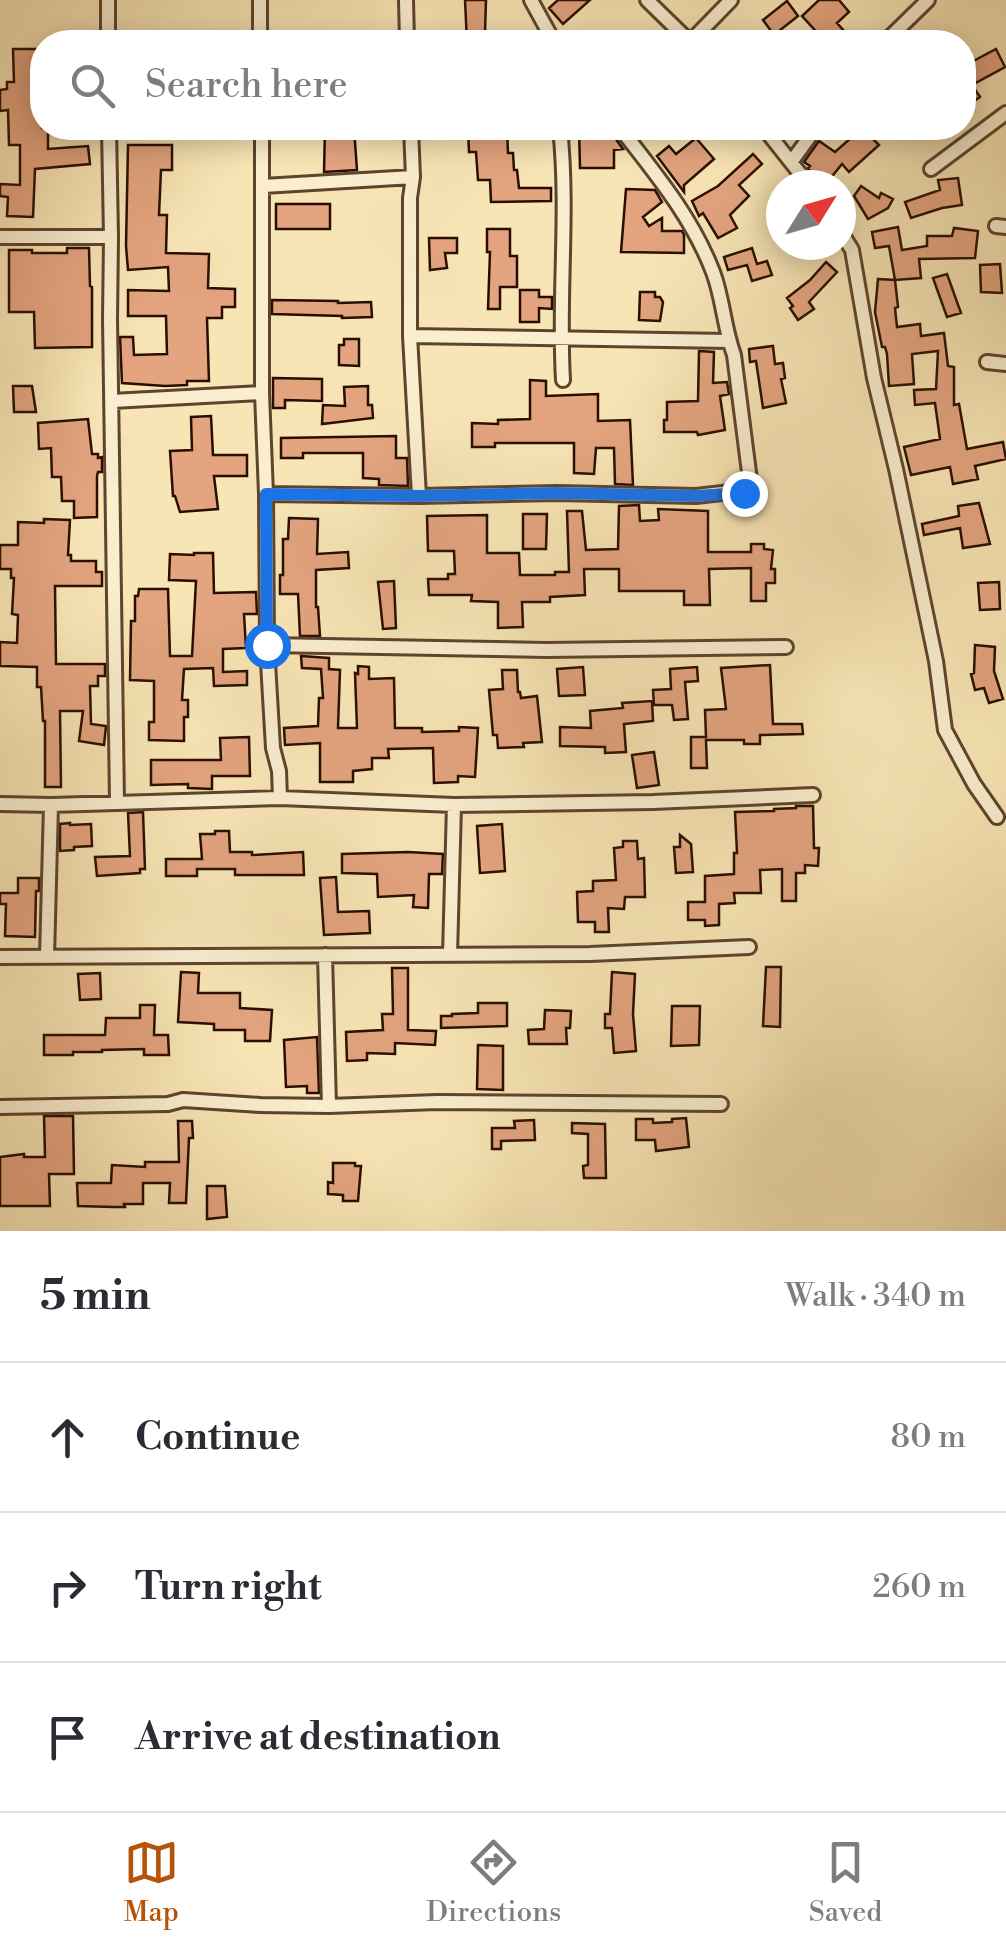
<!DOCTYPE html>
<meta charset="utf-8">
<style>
:root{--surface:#fff;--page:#f2f2f3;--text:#2b2b33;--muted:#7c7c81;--line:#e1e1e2;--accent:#b45309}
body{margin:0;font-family:"Libre Bodoni",serif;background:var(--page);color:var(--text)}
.compass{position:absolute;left:766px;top:170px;width:90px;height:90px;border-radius:50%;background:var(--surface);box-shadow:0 5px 25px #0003;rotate:53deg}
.stop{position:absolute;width:30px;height:30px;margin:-22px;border:8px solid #1a73e8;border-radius:50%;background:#fff}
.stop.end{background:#1a73e8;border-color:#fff;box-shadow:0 2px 10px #0008}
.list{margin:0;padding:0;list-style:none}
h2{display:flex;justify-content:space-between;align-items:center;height:130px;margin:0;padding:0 40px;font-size:42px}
h2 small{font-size:32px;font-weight:400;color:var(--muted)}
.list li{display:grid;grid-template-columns:65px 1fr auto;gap:30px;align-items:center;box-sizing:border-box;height:150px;padding:0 40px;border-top:2px solid var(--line)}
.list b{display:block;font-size:38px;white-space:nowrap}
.list em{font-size:32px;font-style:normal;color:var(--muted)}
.icon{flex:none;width:55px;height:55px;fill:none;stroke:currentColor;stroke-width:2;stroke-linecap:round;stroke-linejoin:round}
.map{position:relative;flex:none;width:1006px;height:1231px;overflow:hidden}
.search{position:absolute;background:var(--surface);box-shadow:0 5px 25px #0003;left:30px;right:30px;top:30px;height:110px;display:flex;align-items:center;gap:25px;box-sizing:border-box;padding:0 35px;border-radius:40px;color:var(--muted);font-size:38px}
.sheet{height:580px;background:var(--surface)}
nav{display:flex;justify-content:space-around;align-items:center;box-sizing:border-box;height:140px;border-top:2px solid var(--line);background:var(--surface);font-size:28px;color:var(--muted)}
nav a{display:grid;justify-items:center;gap:5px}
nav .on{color:var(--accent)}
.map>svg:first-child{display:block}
.building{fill:#e3a47f;stroke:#290e00;stroke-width:2.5}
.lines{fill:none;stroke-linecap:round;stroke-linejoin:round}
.minor-casing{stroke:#5d442d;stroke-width:18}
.minor{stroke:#faeecf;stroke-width:12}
.route{stroke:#1a73e8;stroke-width:12}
</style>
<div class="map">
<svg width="1006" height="1231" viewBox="0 0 1006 1231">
<rect width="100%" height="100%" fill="#f8e5b5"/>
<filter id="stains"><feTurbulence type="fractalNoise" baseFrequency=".002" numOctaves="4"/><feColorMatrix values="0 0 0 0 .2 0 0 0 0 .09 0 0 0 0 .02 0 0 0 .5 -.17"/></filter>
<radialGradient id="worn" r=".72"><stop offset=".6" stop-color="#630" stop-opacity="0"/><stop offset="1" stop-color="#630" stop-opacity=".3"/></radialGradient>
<path class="building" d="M465,0H486L485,33H510V42H467Z
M558,0H590L563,24L549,8Z
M819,0H839L849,12L837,23L854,42H826L802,16Z
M787,1L798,16L774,35L763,20Z
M13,49H42V128H48V149L88,146L90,164L35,169L33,217L7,216L8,197L0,196V184L20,185V145H9L8,110L0,111V90L7,89V82H14Z
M996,49L1005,67L972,85L980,97L964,108V73L965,75L969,72L966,65Z
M325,128H354L357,170L324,172Z
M468,128H507L508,153H513L514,170H517L519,188H551V201L491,202L490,180H478L476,152H469Z
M579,128H600V135H613L623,149L614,150V168H580Z
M840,128H862L879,145L849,172L842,164L825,185L817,179L808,168L810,166L804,162L819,141L835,152L851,138Z
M696,138L714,159L684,185V192L657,156L669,146L676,154Z
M128,145H172V170H161L159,215H167L166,253L209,254L208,288L235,289V307H222V318H207L209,381H187V385L165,386L122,383L120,337H133L134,355L167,354L166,316H128V290L169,291L168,267L128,270L126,246Z
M753,154L762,164L739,185L749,196L730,215L737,228L718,238L703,213L699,216L692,201L718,186Z
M958,178L962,205L942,208L911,218L905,202L940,190L938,180Z
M861,186L879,198L881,193L893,199L888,208L868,219L854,196Z
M626,189L655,190L662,202L643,217L649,226L662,218V231H682L684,235V253L621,252Z
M276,204H330V229H276Z
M898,227L902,250L927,246V236H952L954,228L978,231L975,258L919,259L921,278L895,280L889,246L875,248L872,232Z
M487,229H510V256H517V287H500V309H488L490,252H487Z
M429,238H457V253H445L447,268L430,270Z
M67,248H89L90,286L92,287V347L35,348L34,312H9V250H32V253H67Z
M752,248L757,264L767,261L772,275L752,281L747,265L728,270L724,257Z
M826,262L837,272L809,302L814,309L798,320L790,308L793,306L787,298L810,280Z
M1000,264L1002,293L981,292L980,265Z
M947,274L961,313L947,317L933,278Z
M878,279L895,280L898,307L895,308L897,327L920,324L921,336L944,333L948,366L954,367V405L959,404L967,449L1003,442L1006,459L975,466L978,479L953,484L950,467L911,475L904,447L940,439L935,403L915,405L914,390L936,389L938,351L912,354L914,384L889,386L887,354L885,347H882L875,312Z
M520,290H539V297H552V309L539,308V322H520Z
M640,292H655V297H660L663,302L660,321L639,320Z
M272,300L338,301V303L371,302L372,317L342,318V316L272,314Z
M344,339H359V366L339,365V345H344Z
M773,346L775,364L783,363L785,378L781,379L786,403L763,408L756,361L750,362L749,349Z
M699,351L714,352L713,383L727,382L729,394L720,396L725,430L698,435L697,432H664V420H667V402L698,401Z
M273,378L322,379V401L285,400V408H273Z
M530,380L546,381V396L598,394V421L630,420L633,485L615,484L614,448H596L594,474L574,473V443H495V447H472V423L498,424V420L530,419Z
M13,386H32L36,412H14Z
M368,386V405H372L373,418L322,424L323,405L345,406L344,387Z
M211,416L213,455H247V476H214L218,509L180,512L175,496H173L170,451L192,450L191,417Z
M88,419L92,454H98V458L102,457V472H98L97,476V517L74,518V501H62L61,477H52L51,448L39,449L38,423Z
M396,436V458H407L408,486L379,485V479L363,478V453H303V458H281V438Z
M979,503L990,544L963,548L960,528L924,535L922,524L959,516L958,506Z
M639,505L640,521L659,520L658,509L708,511V552H751V544H764V549L773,550L771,569H775V583H766V601H751V568L709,569L710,605H684V591H619V569H584L585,595L550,597V602H522L523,627L498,628V602L471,601L472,595H429L428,579H448V574H455L454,551H428L427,516L487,515V553H519L520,575H555V572H569L567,511H582L586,550L618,549L619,506Z
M523,514H547L546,549H523Z
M289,518L318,519L317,554L348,552L349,568L316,570V607H318L320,636H300L298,594H280V575H283V539H288Z
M44,519L70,520L68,555H71V561H96V572H102V586H55L56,664H105V676H98V686H90L91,724L106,726L104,745L79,741L83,711H60L61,787H45V721H43L41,687H37V667L0,666V642L17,643L18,615L12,614L14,578H11V569H0V545H18V522L44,523Z
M194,553H213L214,593L256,592L257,614H244L246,648L223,649V672L247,671V685L214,686L213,668L184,669L182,700H188V717H184V741L149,740V722H154V681L130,680L131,621H135V596H138L139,589H168L170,656H192L196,581L169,580L170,554L194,555Z
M394,581L396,628L383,629L378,582Z
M999,582L1000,609L980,610L978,583Z
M975,645L995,647L994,671L1003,699L989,703L984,688L975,690L971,674L974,673Z
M301,656L329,658V669L340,670L338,728H357L355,673L358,674V666L369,667V679L394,678L395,728H422V732L459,731V727L478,728L475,777L458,776V782L434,783L433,748L388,749L389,758H372V769L353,771V782H320V743L285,745L284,728L318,726L319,698H323L321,669L302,668Z
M770,665L773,724H802L803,734L760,735V744H744V740H706L707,768H691V737H706L705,710L726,709L721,668Z
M583,667L585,695L559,696L557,669Z
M697,667L698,681L685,682L688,719L674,720L672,705H654L653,690L671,689L670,669Z
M502,670H517L518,692H520L521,698L537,696L542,742L523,743L524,747L498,748L497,735H493L489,690L503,689Z
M652,701L653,721L624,724L626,752L605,753V747L560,746V727L591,728L590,711L623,708L622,703Z
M249,737L250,776H212V789L188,788V784L151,785V760H221L220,738Z
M654,752L659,785L637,788L632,755Z
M796,806H813L814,848H819L818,866L805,865V873H796V901H782V869L760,870L761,893H734L735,903L719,904V925L705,926V920H688V902H705V876L734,874V853H737L735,812L774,811V809L796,808Z
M143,812L145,869H140V873L97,876L95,857L130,856L128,813Z
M70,823V825L91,824L92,846L74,847V850L60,851V824Z
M502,824L505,871L480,873L477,826Z
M215,831H229L230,852H252V855L303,852L304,875H235V869H197V876H166V859H202L200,834H215Z
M680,835L691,844L693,872L676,873L674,847H680Z
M623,841H637L638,859L644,858L645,897H625L624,909L608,908L609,932H595V922H578L577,892L593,891V881L616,880L614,848L623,847Z
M408,852L443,854L442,874H429L428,908L413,907L414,895L378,897L377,874L342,873V854Z
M336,877L338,912L369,911L370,933L324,935L320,878Z
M18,878H39V891H36L35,937L5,936L6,904H0V893H18Z
M766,967H781L780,1027L763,1026Z
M392,968H408V1030L436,1031L435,1045L395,1043V1054L367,1053V1060L347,1061L346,1032L383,1030L382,1014H393Z
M181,972L199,973L198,993H240V1008L272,1010L270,1041H245V1030H214V1024L178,1022Z
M612,972L635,974L633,1014L636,1051L614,1053L612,1028H605V1014H610Z
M100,973L101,999L80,1000L78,974Z
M478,1003H507V1026L441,1028V1016H452V1014L478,1013Z
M140,1005H155L154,1035H168L169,1055H144V1049L102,1050V1052H73V1055H44V1035H105L106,1018H140Z
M672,1006H700L699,1045L671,1046Z
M545,1010L571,1011L570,1028H566L567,1044H529L528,1030L544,1029Z
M317,1037L319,1093H307V1086L286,1087L284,1040Z
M478,1045L503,1046V1090L477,1089Z
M44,1116H73L74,1174H49L50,1206H0V1157L24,1154V1157H45Z
M686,1118L689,1147L656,1151L655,1140H636V1119H653V1123L672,1122V1119Z
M534,1120L535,1140L501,1141V1149H492V1128H515L514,1121Z
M178,1121H192L193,1138H189L186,1203H169L170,1183H143V1204H124L125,1207H113L78,1206L77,1183H111L112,1165L145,1167V1162H179Z
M572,1123L605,1124L606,1178H584L583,1166L588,1165V1134L572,1133Z
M333,1163H355V1166H361L358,1201H343V1195L328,1194V1182L333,1183Z
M207,1186H225L227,1217L207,1219Z"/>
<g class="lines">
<defs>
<path id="minor" d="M108,0V42
M260,0V42
M406,0L407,42
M531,0L554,42
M647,0L690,42
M690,42L731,0
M885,42L928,0
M262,128V393L266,494L267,645
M411,128L413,177L410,198V336L419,496
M560,128C569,212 558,296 563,380
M764,128L809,185
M792,161L816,128
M931,169L1006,113
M263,186L413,177
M996,226L1006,227
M841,232L852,250L874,378L896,469L936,661L945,730L974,784L997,817
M0,237H111L109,128
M111,237L110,319L117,803
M410,336L729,341
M987,362L1006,364
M112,401L262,393
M266,494L419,496L557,493L696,496L748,490L751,488L734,355C724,328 723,298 713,272C692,217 655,173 620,128
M280,798L279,771L273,748L267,645L546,650L786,647
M0,804L51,805L280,798L454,805L653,802L813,795
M325,955L329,1106
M450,955L454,805
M0,957L590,954L749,947
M47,957L51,805
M0,1107L168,1104L183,1100L260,1105L329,1106L437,1102L721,1104"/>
</defs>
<use href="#minor" class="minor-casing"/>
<use href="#minor" class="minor"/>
</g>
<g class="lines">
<path class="route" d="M267,645L266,494L419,496L556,493L696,496L744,493"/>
</g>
<rect width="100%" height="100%" filter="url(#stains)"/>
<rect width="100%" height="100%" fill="url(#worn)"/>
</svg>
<svg class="compass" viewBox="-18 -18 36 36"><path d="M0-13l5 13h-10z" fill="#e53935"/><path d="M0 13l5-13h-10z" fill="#7c7c81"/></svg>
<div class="stop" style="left:267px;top:645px"></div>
<div class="stop end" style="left:744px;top:493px"></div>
<div class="search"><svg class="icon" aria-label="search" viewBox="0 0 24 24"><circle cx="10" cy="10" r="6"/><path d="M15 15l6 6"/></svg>Search here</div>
</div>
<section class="sheet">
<h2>5 min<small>Walk · 340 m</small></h2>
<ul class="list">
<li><svg class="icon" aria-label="ahead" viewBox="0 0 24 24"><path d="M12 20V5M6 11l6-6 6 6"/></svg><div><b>Continue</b></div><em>80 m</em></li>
<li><svg class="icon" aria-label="right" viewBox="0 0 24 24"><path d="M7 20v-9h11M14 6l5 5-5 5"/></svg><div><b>Turn right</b></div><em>260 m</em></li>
<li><svg class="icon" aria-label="arrive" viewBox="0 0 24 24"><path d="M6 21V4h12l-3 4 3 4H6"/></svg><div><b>Arrive at destination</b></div></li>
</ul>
</section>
<nav>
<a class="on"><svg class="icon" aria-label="map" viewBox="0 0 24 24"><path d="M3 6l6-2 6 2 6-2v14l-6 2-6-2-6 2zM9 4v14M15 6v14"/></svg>Map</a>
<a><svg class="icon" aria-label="directions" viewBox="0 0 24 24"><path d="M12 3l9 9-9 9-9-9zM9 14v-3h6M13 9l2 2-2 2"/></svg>Directions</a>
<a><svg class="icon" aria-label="saved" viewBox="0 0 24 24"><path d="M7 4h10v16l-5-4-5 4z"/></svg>Saved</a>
</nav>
